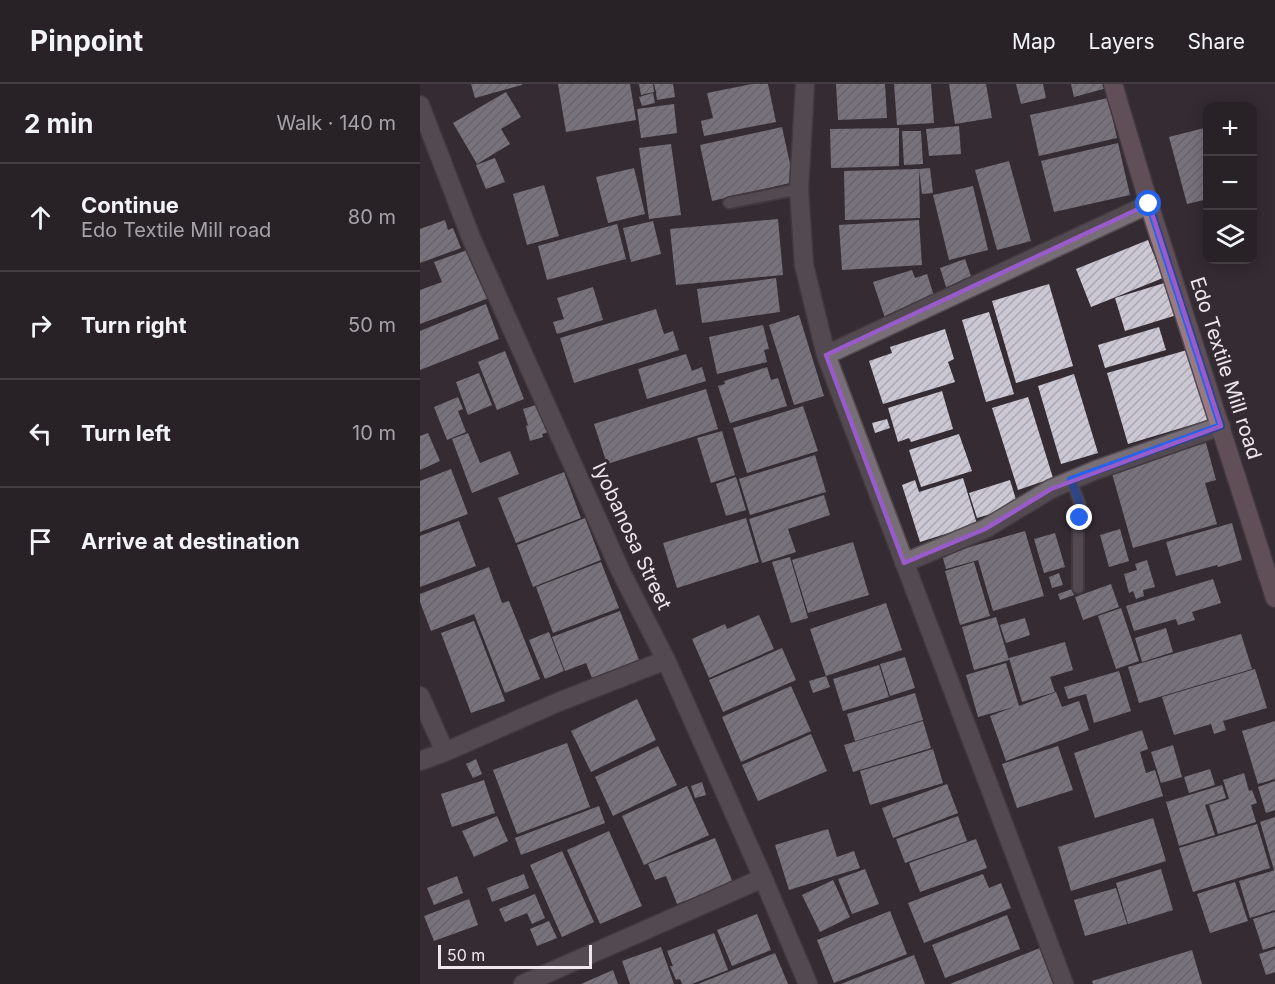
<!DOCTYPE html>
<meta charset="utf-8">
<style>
:root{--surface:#282126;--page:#342e32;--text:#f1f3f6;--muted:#a5a3a7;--line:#443e43}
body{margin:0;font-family:Inter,sans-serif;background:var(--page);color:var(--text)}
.controls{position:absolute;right:18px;top:18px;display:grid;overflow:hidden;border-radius:12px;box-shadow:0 3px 15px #0003}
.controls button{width:54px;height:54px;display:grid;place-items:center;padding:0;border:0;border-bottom:2px solid var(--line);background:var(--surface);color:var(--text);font:30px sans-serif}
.scale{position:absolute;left:18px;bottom:15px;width:154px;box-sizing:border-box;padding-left:6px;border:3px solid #ede7eb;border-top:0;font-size:16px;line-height:21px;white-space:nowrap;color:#ede7eb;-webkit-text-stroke:4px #352c33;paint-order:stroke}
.stop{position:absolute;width:18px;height:18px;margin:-14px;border:4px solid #2563eb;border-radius:50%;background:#fff}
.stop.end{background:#2563eb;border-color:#fff;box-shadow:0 2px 6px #0008}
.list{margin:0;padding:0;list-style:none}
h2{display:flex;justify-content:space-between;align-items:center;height:78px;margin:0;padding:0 24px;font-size:26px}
h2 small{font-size:20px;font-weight:400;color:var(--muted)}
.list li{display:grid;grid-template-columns:39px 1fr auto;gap:18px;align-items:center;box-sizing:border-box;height:108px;padding:0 24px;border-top:2px solid var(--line)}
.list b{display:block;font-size:22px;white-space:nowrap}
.list p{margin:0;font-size:20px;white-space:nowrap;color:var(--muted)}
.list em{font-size:20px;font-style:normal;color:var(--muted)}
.icon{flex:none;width:33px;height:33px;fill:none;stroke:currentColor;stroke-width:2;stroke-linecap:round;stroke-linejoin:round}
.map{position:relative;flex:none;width:855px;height:900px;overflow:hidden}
header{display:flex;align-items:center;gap:36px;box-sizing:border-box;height:84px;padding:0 30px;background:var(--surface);border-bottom:2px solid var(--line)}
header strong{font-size:28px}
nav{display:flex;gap:33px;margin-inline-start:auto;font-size:21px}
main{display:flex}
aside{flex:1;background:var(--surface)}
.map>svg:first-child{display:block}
.building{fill:url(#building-hatch)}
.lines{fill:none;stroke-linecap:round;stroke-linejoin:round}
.lane-casing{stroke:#524b51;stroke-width:14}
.street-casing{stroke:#524b51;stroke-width:21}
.secondary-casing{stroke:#524b51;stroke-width:21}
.lane{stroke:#786e76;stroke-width:10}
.street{stroke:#786e76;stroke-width:18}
.secondary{stroke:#977a84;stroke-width:18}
.route{stroke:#2563eb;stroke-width:8}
.marked{fill:none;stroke:#985bca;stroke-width:4.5;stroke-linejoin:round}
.labels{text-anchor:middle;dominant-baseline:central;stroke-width:6;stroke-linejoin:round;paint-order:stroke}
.street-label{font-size:20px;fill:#ede7eb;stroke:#352c33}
</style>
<header>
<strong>Pinpoint</strong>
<nav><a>Map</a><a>Layers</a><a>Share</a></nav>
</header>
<main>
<aside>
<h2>2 min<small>Walk · 140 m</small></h2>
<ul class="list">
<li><svg class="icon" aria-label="ahead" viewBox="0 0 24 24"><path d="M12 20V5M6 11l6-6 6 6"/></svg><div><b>Continue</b><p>Edo Textile Mill road</p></div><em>80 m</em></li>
<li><svg class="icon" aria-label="right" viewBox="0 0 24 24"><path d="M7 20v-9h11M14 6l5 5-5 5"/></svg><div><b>Turn right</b></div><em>50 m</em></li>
<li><svg class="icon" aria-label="left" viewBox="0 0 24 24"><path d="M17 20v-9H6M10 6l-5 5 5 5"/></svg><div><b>Turn left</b></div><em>10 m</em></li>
<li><svg class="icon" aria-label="arrive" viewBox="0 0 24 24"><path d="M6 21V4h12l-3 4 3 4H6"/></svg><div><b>Arrive at destination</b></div></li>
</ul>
</aside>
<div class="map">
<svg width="855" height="900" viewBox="0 0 855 900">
<defs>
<pattern id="building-hatch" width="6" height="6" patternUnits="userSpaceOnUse" patternTransform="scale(1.5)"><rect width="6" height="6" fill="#cbc8d4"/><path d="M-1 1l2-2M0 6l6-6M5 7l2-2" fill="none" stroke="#aaa7b0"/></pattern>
</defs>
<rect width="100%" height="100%" fill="#352c33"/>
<path class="building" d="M51,0H102V1L55,14Z
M138,0H210L216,36L146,48Z
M219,0H233L234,8L221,11Z
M234,0H253L255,13L237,16L236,9H237L236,8Z
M332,0H348L356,38L284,52L281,37L293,34L287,9Z
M416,0H465L467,34L418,36Z
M474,0H511L514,39L477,41Z
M529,0H566L572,34L535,40Z
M596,0H623L626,14L601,20Z
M651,0H686L687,4L654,13Z
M86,8L101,33L81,45L90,60L57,80L33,39Z
M233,9L235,19L222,22L219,13Z
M688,14L697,54L619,72L610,31Z
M254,20L257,49L221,54L217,25Z
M539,42L541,70L509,72L506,45Z
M362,43L374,98L292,117L280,61Z
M788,43V115L767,120L749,53Z
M479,44V82L411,84L410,45Z
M482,47H501L503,80L484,81Z
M698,59L710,111L634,128L621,77Z
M251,60L261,131L229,135L219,64Z
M75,74L85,98L66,105L56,81Z
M589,77L611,157L577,166L555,86Z
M214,84L225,130L188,139L176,93Z
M510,84L513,109L502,110L499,85Z
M499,85L500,134L425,136L424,87Z
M124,101L139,152L107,161L93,110Z
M553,102L568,166L529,176L513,111Z
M358,135L363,191L256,201L250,145Z
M25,136L28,146L33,144L41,164L0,179V145Z
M499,136L502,181L422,186L419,141Z
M233,137L241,170L211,178L203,144Z
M197,140L206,175L127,196L118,162Z
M728,156L743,194L671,223L656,185Z
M50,165L69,214L0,240V206L22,198L14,178Z
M545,175L553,198L527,206L520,184Z
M492,186L495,194L507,190L516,218L465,234L453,198Z
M356,194L360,228L282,239L277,205Z
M751,197L760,230L705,247L695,214Z
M629,200L653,282L596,299L572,217Z
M173,203L183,236L137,250L133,238L144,235L137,214Z
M66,220L79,255L0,286V247Z
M236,225L244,250L253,247L259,266L154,299L140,254Z
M569,228L594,310L566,318L542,236Z
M379,231L404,312L374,321L349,241Z
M343,241L349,265L344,266L347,278L297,290L289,253Z
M739,243L746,266L685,284L678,261Z
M525,245L534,275L528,278L535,298L463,320L449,277L472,269L470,263Z
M767,266L788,336L708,360L687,289Z
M85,267L104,315L77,326L58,278Z
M266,270L272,287L282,283L286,297L227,315L218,285Z
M347,283L351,296L358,294L367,322L310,339L298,302L305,300L304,297Z
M59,289L72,321L48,331L36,298Z
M654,290L678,369L641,380L618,302Z
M286,305L298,345L187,380L174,340Z
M522,307L533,345L491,358L489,354L478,358L468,324Z
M38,313L43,325L38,327L46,348L27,356L14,323Z
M608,313L633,394L598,406L572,324Z
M122,319L131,347L122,350L123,353L110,357L106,342L108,341L103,325Z
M383,322L398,367L327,389L313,344Z
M467,335L470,344L455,349L452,339Z
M302,347L315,391L291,399L277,354Z
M8,349L20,377L0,386V352Z
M48,349L60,379L90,367L99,390L52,409L32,355Z
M539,350L552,387L501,403L489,366Z
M786,359L796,396L785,399L797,440L713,464L691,386Z
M395,371L406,408L330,431L319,395Z
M31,385L48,430L0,448V397Z
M144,388L161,434L96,459L78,414Z
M316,393L326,426L306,432L296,400Z
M543,394L557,440L500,458L482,401L495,396L499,408Z
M590,396L598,422L557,434L549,409Z
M404,411L410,431L368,445L376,468L342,479L329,435Z
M165,434L181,476L113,503L97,461Z
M326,434L339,478L257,504L243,459Z
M39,437L56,482L0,503V452Z
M812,439L822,476L798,483L797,481L756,492L746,458Z
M700,445L709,477L689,483L680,451Z
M605,447L624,512L573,527L558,476L526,485L522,471Z
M635,449L645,483L624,489L614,455Z
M433,458L449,511L388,529L372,476Z
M370,473L388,534L371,539L352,478Z
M727,476L735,503L723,506L724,512L716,515L713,507L709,509L704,490L717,486L715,480Z
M181,478L199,524L133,549L116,503Z
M554,478L570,532L540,541L525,487Z
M69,483L82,519L89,517L120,595L85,609L54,530L11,547L0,518V510Z
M639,489L643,501L632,504L629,493Z
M793,495L801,519L772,528L775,536L758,541L756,535L714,547L706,522Z
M691,500L699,523L663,536L655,513Z
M652,505L654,511L640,516L638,510Z
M466,519L482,566L406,592L410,603L393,609L389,597L406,592L390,545Z
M701,524L719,577L696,585L678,532Z
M200,527L219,576L172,594L166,579L145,587L132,553Z
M339,531L354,565L289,594L272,555L305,540L307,545Z
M576,533L589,576L554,586L542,543Z
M605,534L610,551L586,559L580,541Z
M54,537L85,617L51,629L21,549Z
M746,544L753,568L722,578L715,554Z
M129,548L144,587L125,595L109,556Z
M821,550L832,585L719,619L708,583Z
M645,558L653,586L630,593L635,608L602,618L589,574Z
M362,564L376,596L303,628L289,596Z
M485,573L495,604L470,612L460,580Z
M586,579L599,622L636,608L642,623L659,617L669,646L586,677L570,632L594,623L558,633L546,591Z
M459,581L469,613L423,627L413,595Z
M835,585L847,624L803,637L806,646L794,650L791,640L754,651L742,613Z
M699,587L711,627L674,639L666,610L648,615L644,603Z
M371,602L391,647L321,678L302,633Z
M495,609L503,636L435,657L427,630Z
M217,615L236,656L171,688L151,647Z
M503,637L511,664L433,688L424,661Z
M855,637V695L838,700L822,647Z
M722,646L728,665L720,668L726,689L735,686L743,712L675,734L654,669Z
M391,650L407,687L338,717L322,681Z
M147,659L170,723L97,750L73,686Z
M753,661L762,693L741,699L731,668Z
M238,662L257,701L193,732L175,693Z
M638,662L653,706L597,724L582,680Z
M513,665L523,699L450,721L440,687Z
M56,675L62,690L53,694L46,680Z
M790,685L795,701L769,709L764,693Z
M824,689L829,707L832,706L837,719L831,721L836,738L798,750L789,721L809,715L803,696Z
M64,696L75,729L32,743L21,710Z
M855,697V726L846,729L838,703Z
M282,698L286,711L275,714L271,702Z
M527,700L538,729L473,754L462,724Z
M802,701L806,714L785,721L795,751L759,762L746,718Z
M267,702L289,751L224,781L202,732Z
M179,722L185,739L101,771L95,754Z
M77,732L88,757L54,773L42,747Z
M538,732L547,757L485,779L476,755Z
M855,733V786H854L840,738Z
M733,734L746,777L651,807L638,763Z
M837,740L850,784L773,808L759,764Z
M408,745L417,773L434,767L440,784L369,806L355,761Z
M189,747L222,822L180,840L147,766Z
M295,754L313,799L257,820L246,792L235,796L228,780Z
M556,755L567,784L500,808L489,779Z
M142,767L174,838L142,853L110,781Z
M445,785L459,820L432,830L418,795Z
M741,785L753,826L708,840L696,799Z
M855,786V826L830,834L819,797Z
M104,790L109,804L72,818L67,804Z
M563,790L569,804L581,799L591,824L504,859L488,819Z
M37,792L43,809L14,821L7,804Z
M413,796L430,833L400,848L382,811Z
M815,798L828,837L790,849L777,810Z
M696,804L707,840L665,852L654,816Z
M115,810L125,834L112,840L107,829L85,838L79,825Z
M49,815L58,841L14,857L4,832Z
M470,827L487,870L414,899L397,856Z
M855,828V862L843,866L833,835Z
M337,830L351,866L312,882L297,846Z
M587,831L600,865L525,894L512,861Z
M129,837L137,854L117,862L110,845Z
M294,849L308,886L272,900H262L260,895L256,896L250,882H253L247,867Z
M241,863L254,900H210L202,877Z
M620,864L634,900H530Z
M855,865V888L846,891L839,870Z
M772,866L782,900H673L672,897Z
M355,869L368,900H278Z
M494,871L505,900H421Z
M193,886L198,900H161Z"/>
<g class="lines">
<defs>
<path id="lane" d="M309,119L379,105
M651,396L660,420L661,430L658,442V504"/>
<path id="street" d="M385,0L379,105L384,181L406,271L644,900
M0,21L52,156L201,488L246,576L343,794L388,900
M406,271L729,120
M484,479L565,445L631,405L676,386L801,342
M0,612L25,668
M0,677L25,668L136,619L246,576
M103,900L343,794"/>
<path id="secondary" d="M693,0L729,120L855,514"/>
</defs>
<use href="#lane" class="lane-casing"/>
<use href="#street" class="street-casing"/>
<use href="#secondary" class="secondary-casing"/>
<use href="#lane" class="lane"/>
<use href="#street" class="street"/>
<use href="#secondary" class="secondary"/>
</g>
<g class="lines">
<path class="route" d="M660,434C662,421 656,409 651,396L801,342L729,120"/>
</g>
<path d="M0 0H855V900H0ZM729,120L801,342L631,405L565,445L484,479L406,271Z" fill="#352c33" fill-opacity=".55" fill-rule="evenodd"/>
<path class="marked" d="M729,120L801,342L631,405L565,445L484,479L406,271Z"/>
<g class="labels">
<g class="street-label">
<text transform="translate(806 284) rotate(72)">Edo Textile Mill road</text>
<text transform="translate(212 452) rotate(65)">Iyobanosa Street</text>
</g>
</g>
</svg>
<div class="controls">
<button>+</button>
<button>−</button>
<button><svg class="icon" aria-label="layers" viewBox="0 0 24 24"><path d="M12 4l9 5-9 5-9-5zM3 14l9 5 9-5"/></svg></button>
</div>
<div class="scale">50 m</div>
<div class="stop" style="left:729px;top:120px"></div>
<div class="stop end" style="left:660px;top:434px"></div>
</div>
</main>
